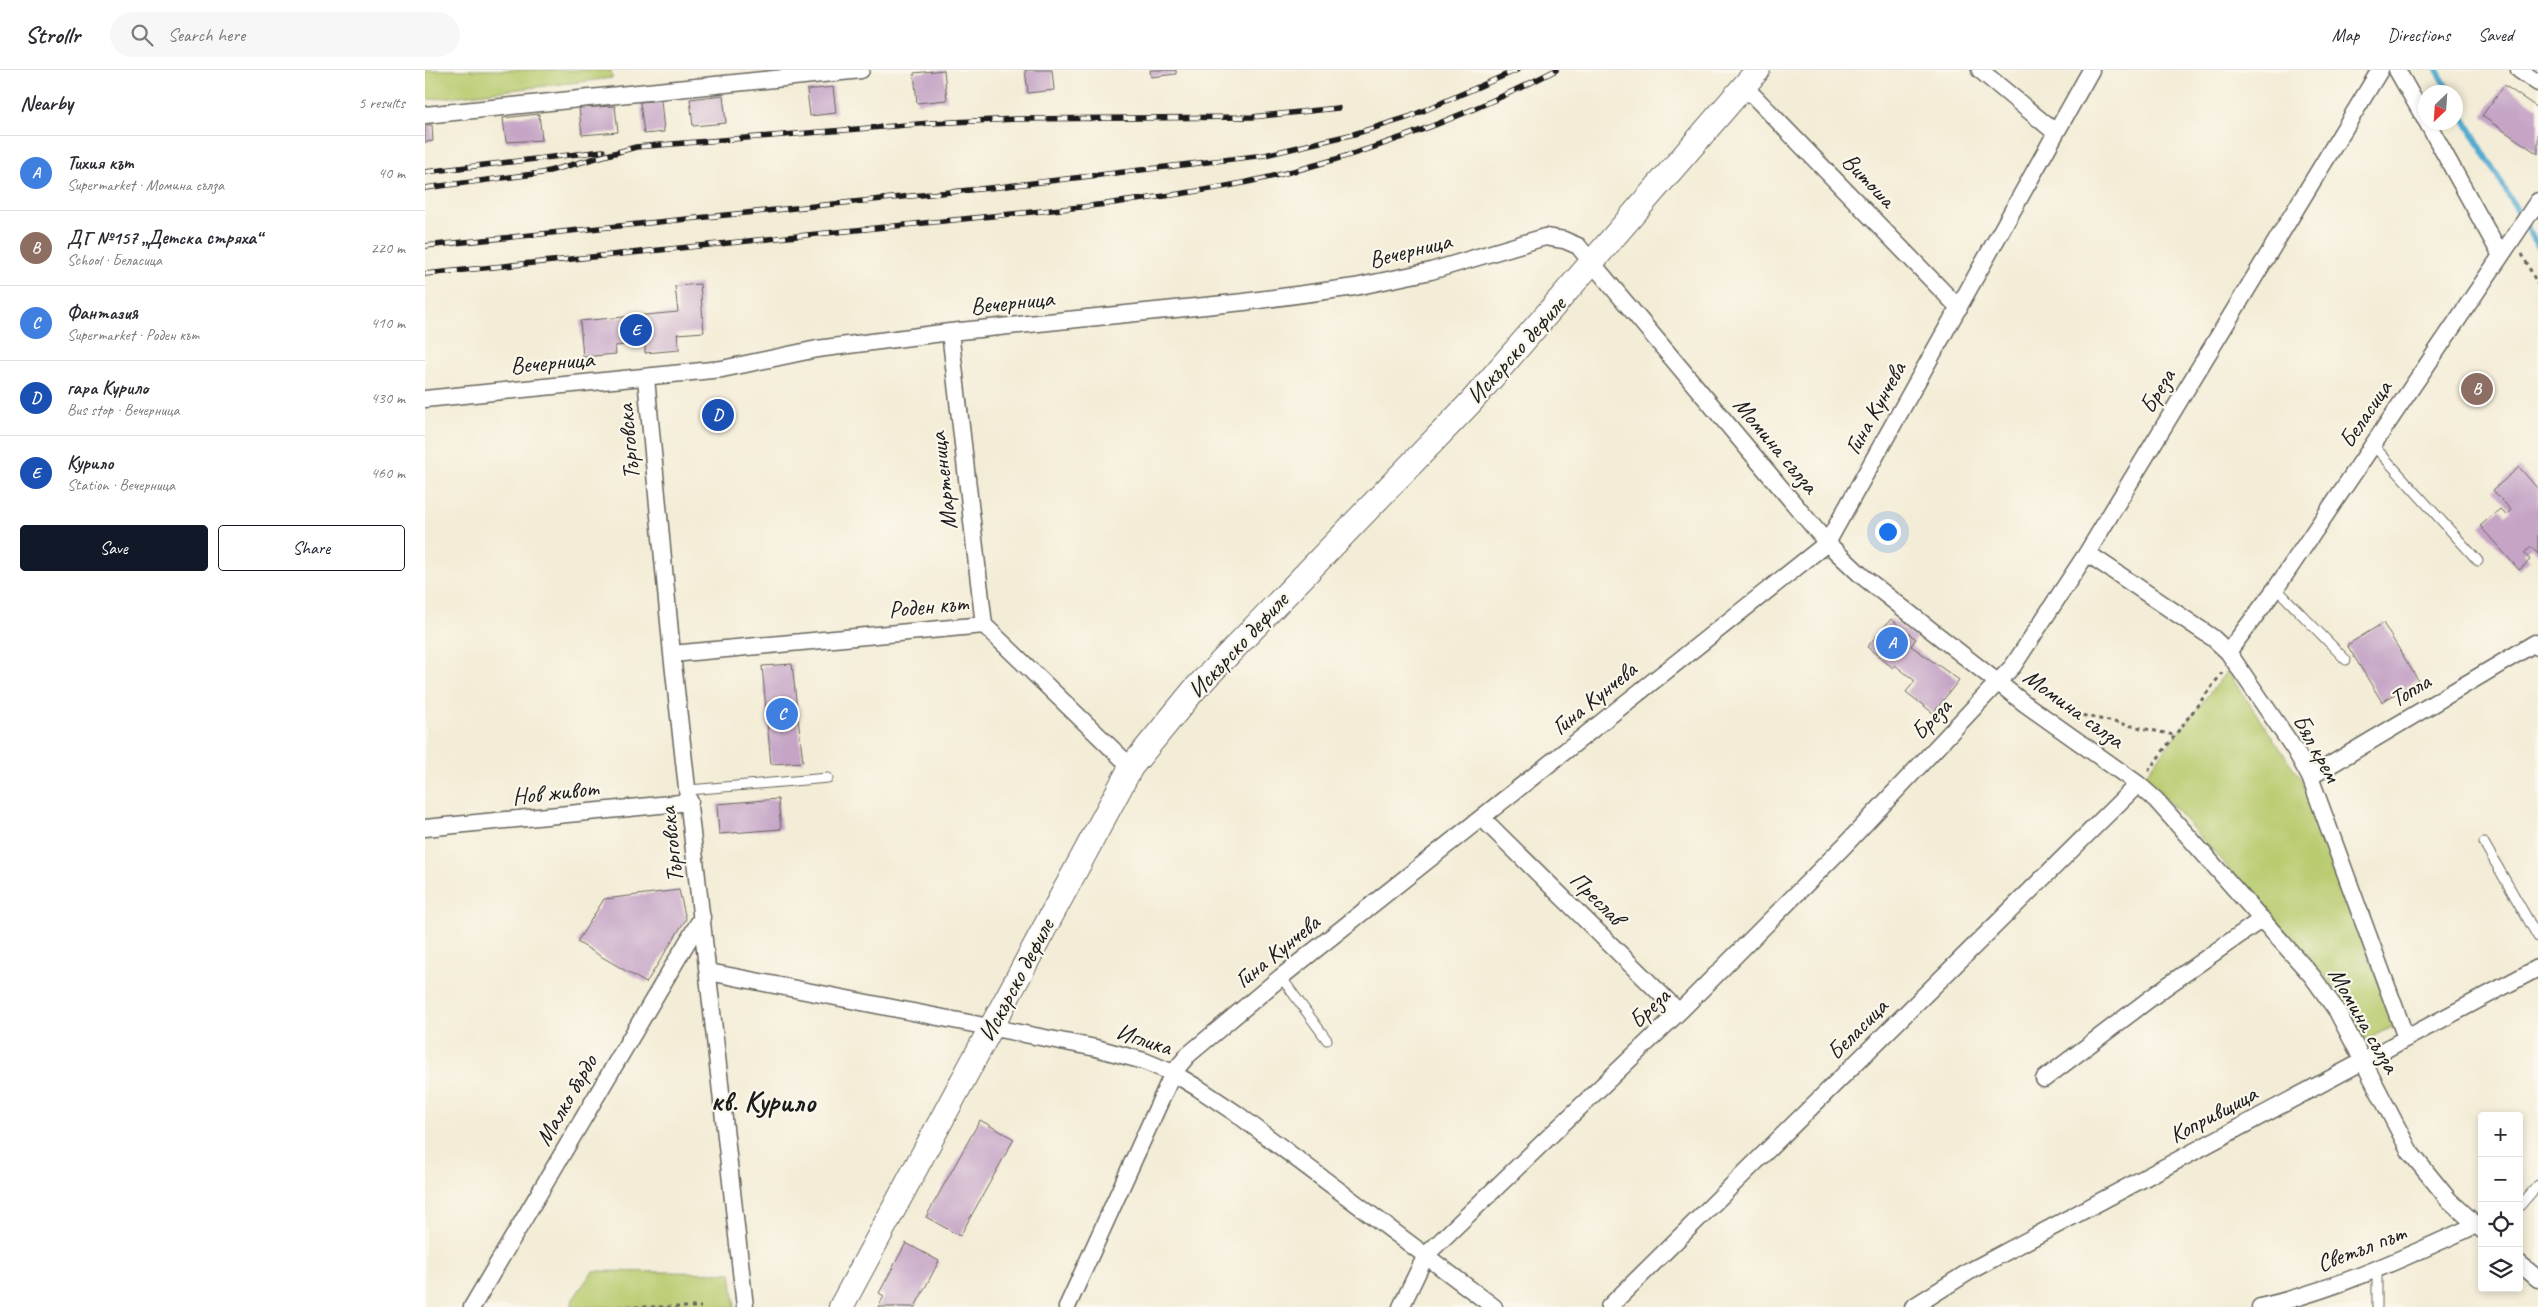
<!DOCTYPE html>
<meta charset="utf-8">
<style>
:root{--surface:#fff;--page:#f7f7f7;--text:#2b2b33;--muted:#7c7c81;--line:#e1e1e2;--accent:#111827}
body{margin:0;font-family:Caveat,sans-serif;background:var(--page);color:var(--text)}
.controls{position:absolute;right:15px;bottom:15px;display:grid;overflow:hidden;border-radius:5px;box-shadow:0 2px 8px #0003}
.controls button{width:45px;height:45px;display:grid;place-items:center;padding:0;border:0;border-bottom:1px solid var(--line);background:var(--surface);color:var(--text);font:25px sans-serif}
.compass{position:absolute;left:1993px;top:15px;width:45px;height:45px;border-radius:50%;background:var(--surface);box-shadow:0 2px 8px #0003;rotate:205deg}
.you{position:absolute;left:1462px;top:461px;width:18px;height:18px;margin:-12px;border:4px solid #fff;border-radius:50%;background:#1a73e8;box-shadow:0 0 0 8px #1a73e833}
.badge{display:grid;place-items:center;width:32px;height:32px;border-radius:50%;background:var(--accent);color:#fff;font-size:16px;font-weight:700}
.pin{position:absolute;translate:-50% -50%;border:2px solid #fff;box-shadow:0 1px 5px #0006}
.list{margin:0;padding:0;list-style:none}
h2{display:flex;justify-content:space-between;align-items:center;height:65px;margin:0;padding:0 20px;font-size:21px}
h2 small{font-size:16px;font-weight:400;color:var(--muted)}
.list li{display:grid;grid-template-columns:32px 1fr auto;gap:15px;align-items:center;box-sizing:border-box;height:75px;padding:0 20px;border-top:1px solid var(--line)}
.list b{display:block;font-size:19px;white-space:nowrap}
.list p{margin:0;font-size:16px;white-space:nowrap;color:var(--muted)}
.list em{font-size:16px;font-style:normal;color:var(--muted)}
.actions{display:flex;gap:10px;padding:15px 20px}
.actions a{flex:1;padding:11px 0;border:1px solid var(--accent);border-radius:5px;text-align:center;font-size:18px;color:var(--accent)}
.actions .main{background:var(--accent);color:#fff}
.icon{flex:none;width:28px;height:28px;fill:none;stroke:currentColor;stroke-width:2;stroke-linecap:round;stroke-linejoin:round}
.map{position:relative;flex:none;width:2113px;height:1237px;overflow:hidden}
header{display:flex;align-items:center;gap:30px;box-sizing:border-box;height:70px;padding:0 25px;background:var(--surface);border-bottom:1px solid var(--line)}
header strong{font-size:24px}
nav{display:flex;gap:28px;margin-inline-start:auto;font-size:18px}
.search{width:350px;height:45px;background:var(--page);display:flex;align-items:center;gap:12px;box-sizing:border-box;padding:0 18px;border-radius:28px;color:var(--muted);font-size:19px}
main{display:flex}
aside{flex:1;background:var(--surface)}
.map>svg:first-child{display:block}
.green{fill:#b8cb6e;stroke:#6a7445}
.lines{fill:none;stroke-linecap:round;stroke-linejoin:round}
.stream{stroke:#53aad0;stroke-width:5.5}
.building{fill:#c5a4c6}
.lane-casing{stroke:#67655d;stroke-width:11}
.street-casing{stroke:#67655d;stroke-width:19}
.secondary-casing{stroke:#67655d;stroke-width:26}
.path{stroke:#67655d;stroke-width:3;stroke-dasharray:4 4;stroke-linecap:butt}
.lane{stroke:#fff;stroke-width:9}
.street{stroke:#fff;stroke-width:16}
.secondary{stroke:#fff;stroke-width:24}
.rail-casing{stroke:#1c1c1c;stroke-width:5.5}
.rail{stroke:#fbf7ec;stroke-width:4;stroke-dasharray:11;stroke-linecap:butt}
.labels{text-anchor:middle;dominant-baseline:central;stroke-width:4.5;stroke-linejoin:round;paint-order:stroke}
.street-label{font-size:24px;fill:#1c1c1c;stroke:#fbf7ec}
.district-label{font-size:29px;font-weight:bold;fill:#1c1c1c;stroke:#fbf7ec}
</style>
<header>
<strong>Strollr</strong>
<div class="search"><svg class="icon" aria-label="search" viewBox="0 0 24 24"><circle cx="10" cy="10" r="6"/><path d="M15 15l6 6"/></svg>Search here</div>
<nav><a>Map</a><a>Directions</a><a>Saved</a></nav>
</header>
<main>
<aside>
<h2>Nearby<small>5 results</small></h2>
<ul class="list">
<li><span class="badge" style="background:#3f7fe0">A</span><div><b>Тихия кът</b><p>Supermarket · Момина сълза</p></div><em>40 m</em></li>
<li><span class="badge" style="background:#8d6e63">B</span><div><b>ДГ №157 „Детска стряха“</b><p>School · Беласица</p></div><em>220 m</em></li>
<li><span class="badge" style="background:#3f7fe0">C</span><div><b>Фантазия</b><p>Supermarket · Роден кът</p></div><em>410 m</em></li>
<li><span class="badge" style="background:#1a4fb4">D</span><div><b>гара Курило</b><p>Bus stop · Вечерница</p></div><em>430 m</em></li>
<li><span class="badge" style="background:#1a4fb4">E</span><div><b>Курило</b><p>Station · Вечерница</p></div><em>460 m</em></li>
</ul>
<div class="actions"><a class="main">Save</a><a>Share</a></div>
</aside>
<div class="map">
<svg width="2113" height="1237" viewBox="0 0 2113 1237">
<rect width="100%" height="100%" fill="#fbf7ec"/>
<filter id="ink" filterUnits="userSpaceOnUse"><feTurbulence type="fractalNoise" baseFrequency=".02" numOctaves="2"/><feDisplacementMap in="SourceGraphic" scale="10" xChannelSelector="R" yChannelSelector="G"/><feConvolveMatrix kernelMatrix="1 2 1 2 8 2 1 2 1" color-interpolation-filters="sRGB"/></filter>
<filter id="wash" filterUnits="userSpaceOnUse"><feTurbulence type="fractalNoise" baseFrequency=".0096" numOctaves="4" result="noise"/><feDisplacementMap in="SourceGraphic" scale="20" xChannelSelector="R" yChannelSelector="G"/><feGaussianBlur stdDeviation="1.12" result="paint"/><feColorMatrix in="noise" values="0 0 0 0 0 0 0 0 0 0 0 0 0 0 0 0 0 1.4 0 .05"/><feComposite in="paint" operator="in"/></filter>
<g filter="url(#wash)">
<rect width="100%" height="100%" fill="#f3ecd6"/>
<path class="green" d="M0,0H186L187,8L0,30Z
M1802,601L1876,709L1970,956L1936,971L1904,911L1720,705Z
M168,1201L306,1203L310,1237H146L148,1229Z"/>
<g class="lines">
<path class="stream" d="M2012,0L2025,22
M2030,33L2113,176"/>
</g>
<g id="blocks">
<path class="building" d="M519,0L522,30L492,33L489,3Z
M600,0H627L629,20L603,23Z
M725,0H751V4L726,7Z
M2079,15L2113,38V84L2057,46Z
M408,17L411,43L385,46L382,20Z
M298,25L301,53L268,56L265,29Z
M236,30L239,62L219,64L215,32Z
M190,36L193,62L157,65L154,38Z
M114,44L117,70L81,72L78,48Z
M0,55H7L8,71L0,72Z
M275,214L279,262L252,264L254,280L220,283V273L190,276L191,284L158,287L155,251L253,242L250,216Z
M2094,397L2113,419V484L2106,477L2099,483L2105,490L2094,500L2055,456L2075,439L2081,445L2086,440L2068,420Z
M1466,549L1491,569L1486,576L1534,610L1508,643L1481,622L1490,611L1470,595L1468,598L1442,577Z
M1958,553L1993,610L1957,632L1922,575Z
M367,594L378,692L346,694L337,596Z
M353,729L356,759L294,764L292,734Z
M254,820L261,849L221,913L152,872L179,829Z
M555,1050L589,1069L535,1166L501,1147Z
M481,1173L514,1191L490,1237H453L459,1226L454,1223Z"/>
</g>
</g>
<g filter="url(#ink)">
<use href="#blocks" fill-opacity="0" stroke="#67655d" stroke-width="1"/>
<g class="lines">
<defs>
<path id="lane" d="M1948,375L2053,491
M1851,518L1921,590
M264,720L403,708
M2059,773L2113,867
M856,907L902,970
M2094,1137L2113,1115
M1952,1237V1200"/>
<path id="street" d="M1555,0L1631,63
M1972,0L2000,49
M2094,0L2113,13
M1319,16L1534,238
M0,45L436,0
M2002,52L2075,184
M525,262L559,555
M221,308L247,584L320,1237
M0,329L297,299L392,279L525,262L819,232L930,217L1006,201L1120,167L1139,170L1153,176L1402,473L1437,506L1599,633L1713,714L1731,730L1887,906L1912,941L1985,1082L2024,1130L2057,1160
M1662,483L1788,568L1803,582L1870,680L1885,707L1981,968
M1803,582L1851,518L2113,131
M247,584L559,555L706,697
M1885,707L2110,573L2113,577
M1057,748L1254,942
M0,758L265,732
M284,902L671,978L719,991L748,1003L773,1018L812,1044L1069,1237
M1619,1009L1739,918L1837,849
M2094,1193L2113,1209
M47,1237L277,847
M642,1237L748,1003L763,985L856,907L1402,473L1666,0
M976,1237L1001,1185L1254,942L1419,776L1588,596L1662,483L1955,0
M1184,1237L1713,714
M1488,1237L1545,1201L2113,898
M1835,1237C1911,1220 1981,1187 2051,1155"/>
<path id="secondary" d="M416,1237L706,697L769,620L1045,333L1333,0"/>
</defs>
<use href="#lane" class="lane-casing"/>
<use href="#street" class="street-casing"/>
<use href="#secondary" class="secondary-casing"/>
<path class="path" d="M2097,184L2113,215
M1642,642L1749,665
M1723,701L1797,603
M194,1237H276"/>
<use href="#lane" class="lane"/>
<use href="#street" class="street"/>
<use href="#secondary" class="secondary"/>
<defs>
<path id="rail" d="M0,102L178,81
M0,118L117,103L211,77L506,53L592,49L827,47L913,38
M0,176L574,117L840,85L929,64L984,47L1092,0
M0,204L666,136C726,128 786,121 845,107C944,83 1040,47 1131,0"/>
</defs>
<use href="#rail" class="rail-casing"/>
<use href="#rail" class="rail"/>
</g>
</g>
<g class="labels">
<g class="street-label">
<text transform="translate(1444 110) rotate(46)">Витоша</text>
<text transform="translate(985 180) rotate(-14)">Вечерница</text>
<text transform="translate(587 232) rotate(-6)">Вечерница</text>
<text transform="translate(1091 280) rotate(-48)">Искърско дефиле</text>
<text transform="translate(127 292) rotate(-5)">Вечерница</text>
<text transform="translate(1732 321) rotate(-59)">Бреза</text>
<text transform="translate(1450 338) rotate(-61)">Гина Кунчева</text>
<text transform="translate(1940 344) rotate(-56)">Беласица</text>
<text transform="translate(203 372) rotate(-95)">Търговска</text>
<text transform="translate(1351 375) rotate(50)">Момина сълза</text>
<text transform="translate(518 411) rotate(-97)">Мартеница</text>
<text transform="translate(503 536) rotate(-5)">Роден кът</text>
<text transform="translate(813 575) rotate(-47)">Искърско дефиле</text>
<text transform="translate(1985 620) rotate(-31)">Топла</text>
<text transform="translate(1169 628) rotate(-39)">Гина Кунчева</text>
<text transform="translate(1649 638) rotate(36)">Момина сълза</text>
<text transform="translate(1506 649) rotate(-47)">Бреза</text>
<text transform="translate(1892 678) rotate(61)">Бял крем</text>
<text transform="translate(130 722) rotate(-6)">Нов живот</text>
<text transform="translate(246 775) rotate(-96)">Търговска</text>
<text transform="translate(1172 828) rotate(45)">Преслав</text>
<text transform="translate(852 881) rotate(-39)">Гина Кунчева</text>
<text transform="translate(591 910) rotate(-62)">Искърско дефиле</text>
<text transform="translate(1224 938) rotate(-44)">Бреза</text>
<text transform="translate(1939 950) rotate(60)">Момина сълза</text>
<text transform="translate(1432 959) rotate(-45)">Беласица</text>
<text transform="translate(719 969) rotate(18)">Иглика</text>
<text transform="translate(141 1030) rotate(-60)">Малко бърдо</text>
<text transform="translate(1788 1044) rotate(-28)">Копривщица</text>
<text transform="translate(1936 1178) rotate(-21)">Светъл път</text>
</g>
<g class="district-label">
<text x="338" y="1031">кв. Курило</text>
</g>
</g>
</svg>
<div class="controls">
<button>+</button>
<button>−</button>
<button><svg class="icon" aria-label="locate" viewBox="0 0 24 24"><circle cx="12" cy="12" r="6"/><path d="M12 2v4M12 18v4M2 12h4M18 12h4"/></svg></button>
<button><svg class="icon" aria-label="layers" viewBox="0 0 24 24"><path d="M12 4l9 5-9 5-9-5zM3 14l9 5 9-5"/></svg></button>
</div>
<svg class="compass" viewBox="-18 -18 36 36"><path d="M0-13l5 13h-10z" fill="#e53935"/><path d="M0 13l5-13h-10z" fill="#7c7c81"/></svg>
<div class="you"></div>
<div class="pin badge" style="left:1467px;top:573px;background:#3f7fe0">A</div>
<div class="pin badge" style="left:2052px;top:319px;background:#8d6e63">B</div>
<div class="pin badge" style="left:357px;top:644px;background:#3f7fe0">C</div>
<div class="pin badge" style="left:293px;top:345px;background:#1a4fb4">D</div>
<div class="pin badge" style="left:211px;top:260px;background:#1a4fb4">E</div>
</div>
</main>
